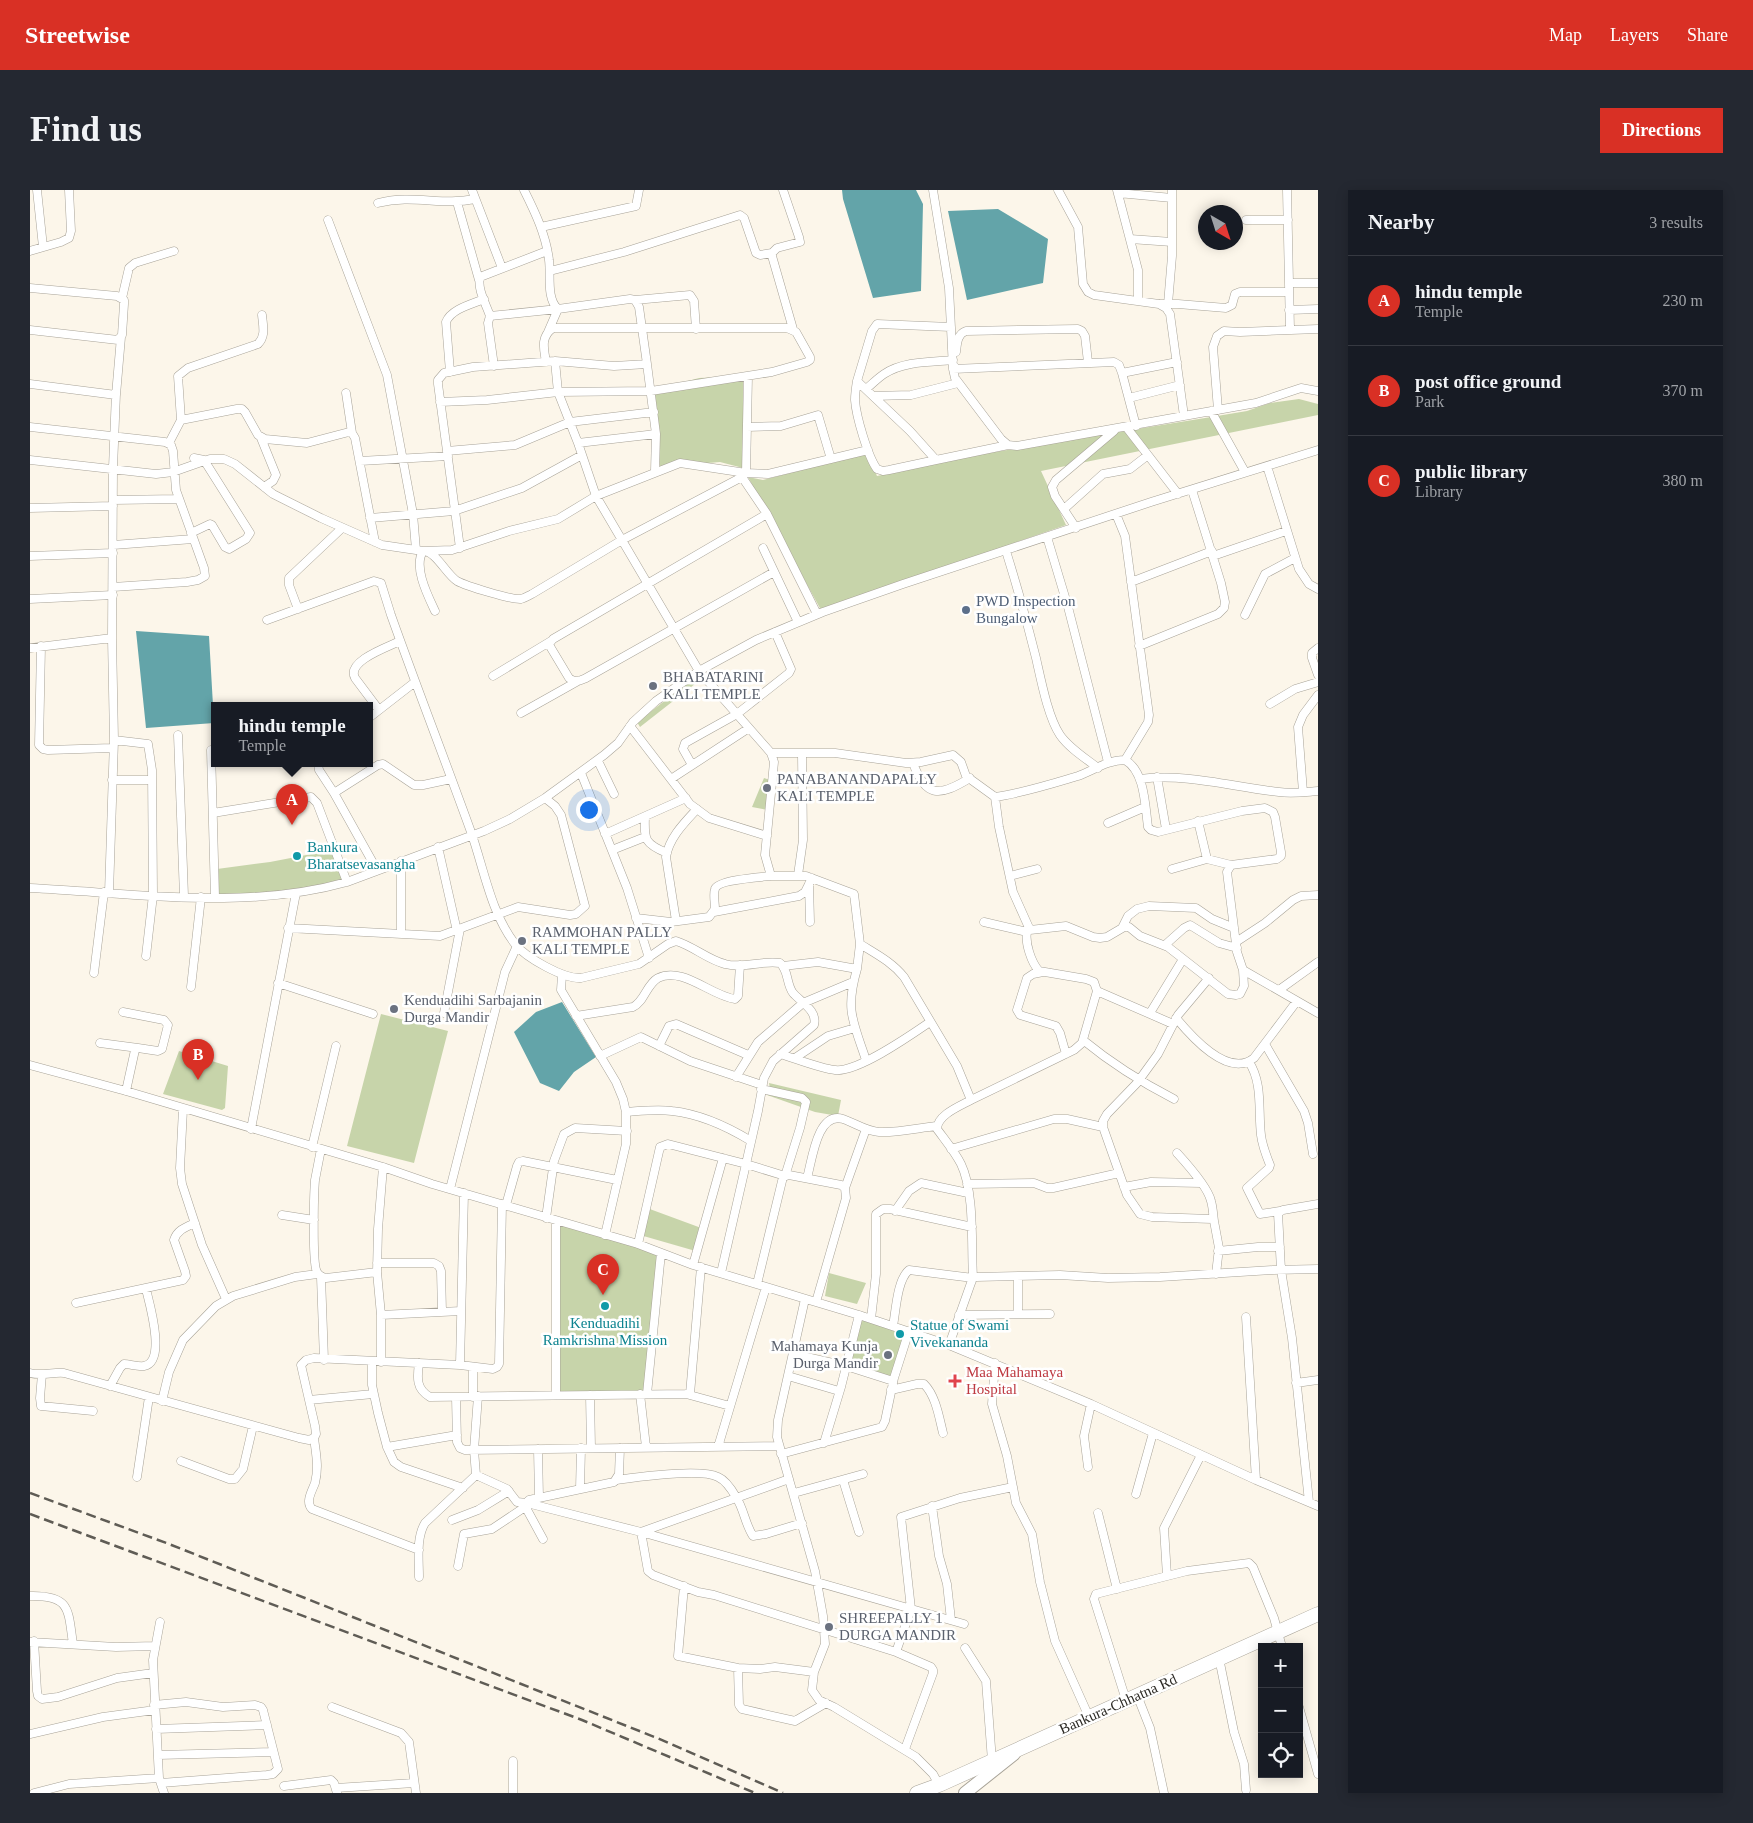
<!DOCTYPE html>
<meta charset="utf-8">
<style>
:root{--surface:#171b24;--page:#242831;--text:#f1f3f6;--muted:#9ea1a6;--line:#363941;--accent:#d93025}
body{margin:0;font-family:Georgia,serif;background:var(--page);color:var(--text)}
.controls{position:absolute;right:15px;bottom:15px;display:grid;overflow:hidden;border-radius:0px;box-shadow:0 2px 12px #0003}
.controls button{width:45px;height:45px;display:grid;place-items:center;padding:0;border:0;border-bottom:1px solid var(--line);background:var(--surface);color:var(--text);font:25px sans-serif}
.compass{position:absolute;left:1168px;top:15px;width:45px;height:45px;border-radius:50%;background:var(--surface);box-shadow:0 2px 12px #0003;rotate:141deg}
.you{position:absolute;left:558px;top:619px;width:18px;height:18px;margin:-12px;border:4px solid #fff;border-radius:50%;background:#1a73e8;box-shadow:0 0 0 8px #1a73e833}
.badge{display:grid;place-items:center;width:32px;height:32px;border-radius:50%;background:var(--accent);color:#fff;font-size:16px;font-weight:700}
.pin{position:absolute;translate:-50% -41px;filter:drop-shadow(0 1px 2px #0008)}
.pin::after{content:'';position:absolute;top:26px;width:18px;height:15px;background:inherit;clip-path:polygon(0 0,100% 0,50% 100%)}
.popup{position:absolute;left:181px;top:512px;width:162px;height:65px;box-sizing:border-box;display:grid;place-content:center;border-radius:0px;background:var(--surface);filter:drop-shadow(0 1px 4px #0005);font-size:16px;white-space:nowrap;color:var(--muted)}
.popup b{font-size:19px;color:var(--text)}
.popup::after{content:'';position:absolute;left:50%;top:100%;margin-left:-10px;border:10px solid transparent;border-top-color:var(--surface)}
.list{margin:0;padding:0;list-style:none}
h2{display:flex;justify-content:space-between;align-items:center;height:65px;margin:0;padding:0 20px;font-size:21px}
h2 small{font-size:16px;font-weight:400;color:var(--muted)}
.list li{display:grid;grid-template-columns:32px 1fr auto;gap:15px;align-items:center;box-sizing:border-box;height:90px;padding:0 20px;border-top:1px solid var(--line)}
.list b{display:block;font-size:19px;white-space:nowrap}
.list p{margin:0;font-size:16px;white-space:nowrap;color:var(--muted)}
.list em{font-size:16px;font-style:normal;color:var(--muted)}
.icon{flex:none;width:28px;height:28px;fill:none;stroke:currentColor;stroke-width:2;stroke-linecap:round;stroke-linejoin:round}
.map{position:relative;flex:none;width:1288px;height:1603px;overflow:hidden;border-radius:0px}
header{display:flex;align-items:center;gap:30px;box-sizing:border-box;height:70px;padding:0 25px;background:var(--accent);color:#fff}
header strong{font-size:24px}
nav{display:flex;gap:28px;margin-inline-start:auto;font-size:18px}
.intro{display:flex;align-items:center;justify-content:space-between;box-sizing:border-box;height:120px;padding:0 30px}
h1{margin:0;font-size:35px}
.button{padding:12px 22px;border-radius:0px;background:var(--accent);color:#fff;font-size:18px;font-weight:700}
main{display:flex;gap:30px;padding:0 30px}
aside{flex:1;background:var(--surface);border-radius:0px;box-shadow:0 2px 12px #0003}
.map>svg:first-child{display:block}
.green{fill:#c7d4aa}
.water{fill:#63a4a9}
.lines{fill:none;stroke-linecap:round;stroke-linejoin:round}
.street-casing{stroke:#a8a398;stroke-width:9}
.primary-casing{stroke:#a8a398;stroke-width:14}
.highway-casing{stroke:#a8a398;stroke-width:15}
.street{stroke:#fff;stroke-width:8}
.primary{stroke:#fff;stroke-width:12}
.highway{stroke:#fff;stroke-width:14}
.rail{stroke:#5f5c55;stroke-width:2.5;stroke-dasharray:10 5;stroke-linecap:butt}
.service-dot{fill:#5c6f8a;stroke:#fff;stroke-width:2}
.worship-dot{fill:#6b7280;stroke:#fff;stroke-width:2}
.culture-dot{fill:#0f9aa8;stroke:#fff;stroke-width:2}
.health-dot{fill:#e0444e;stroke:#fff;stroke-width:2}
.labels{text-anchor:middle;dominant-baseline:central;stroke-width:5;stroke-linejoin:round;paint-order:stroke}
.service-label{font-size:15px;fill:#4e5e75;stroke:#fff;text-anchor:start}
.worship-label{font-size:15px;fill:#5b616d;stroke:#fff;text-anchor:start}
.culture-label{font-size:15px;fill:#0d838f;stroke:#fff;text-anchor:start}
.health-label{font-size:15px;fill:#be3a42;stroke:#fff;text-anchor:start}
.street-label{font-size:15px;fill:#2c2a25;stroke:#fff}
</style>
<header>
<strong>Streetwise</strong>
<nav><a>Map</a><a>Layers</a><a>Share</a></nav>
</header>
<div class="intro"><h1>Find us</h1><a class="button">Directions</a></div>
<main>
<div class="map">
<svg width="1288" height="1603" viewBox="0 0 1288 1603">
<rect width="100%" height="100%" fill="#fcf6ea"/>
<path class="green" d="M713,186V278L690,272L630,277L621,229V201L669,188Z
M1269,209L1288,214V225L1011,281L1036,335L791,420L718,287L733,290L837,263L847,286L940,266L1175,228L1217,221L1240,213Z
M662,490H670L610,537L607,532Z
M734,588L743,591L738,620L722,617Z
M297,661H301L313,690L266,700L219,704H187V679L240,672Z
M351,824L418,841L384,973L317,956Z
M149,861L198,876L195,918L192,920L133,904Z
M739,893L811,910L808,926L785,922L737,905L740,900Z
M617,1018L674,1039L669,1062L610,1045Z
M528,1027L629,1059L614,1201L528,1202L530,1123Z
M799,1083L836,1093L827,1114L795,1106Z
M829,1122L877,1142L862,1189L818,1175Z"/>
<path class="water" d="M812,0H886L893,14L891,101L843,108L813,9Z
M968,19L1018,49L1013,93L937,110L918,21Z
M106,441L179,446L184,533L116,538Z
M532,812L566,867L544,882L529,901L510,893L484,842L506,822Z"/>
<g class="lines">
<defs>
<path id="street" d="M7,0L13,57
M442,0L472,78
M753,0L769,47L770,52L747,58L742,63V66L763,139
M903,0L919,98L923,179L925,188L971,249L978,255L987,256L1226,213L1271,198L1288,201
M1028,0L1048,37L1053,94L1058,102L1064,105L1129,114L1136,118L1140,124L1154,226
M1087,0L1108,80V111
M1257,0L1260,140
M1088,3L1142,8
M427,12L449,90
M348,13C383,4 412,16 445,9
M298,30L357,185L383,324L386,360
M1216,30H1258
M511,37L606,16L609,0
M1100,49L1142,52
M0,61L31,52L39,48L41,41L39,0
M520,81L594,62L710,25L714,28L726,63L730,65L742,63
M1259,93H1288
M0,98L87,106L94,110V114L92,145L88,150L0,140
M92,108L99,78L105,73L144,61
M605,110L660,105L664,111L666,139
M1130,114H1148L1196,118L1202,115L1205,104L1210,102H1259
M1138,114L1142,66V0
M1259,120L1288,119
M460,126C456,114 447,99 450,87L517,61
M926,162C927,154 927,144 936,141L1048,139L1052,141L1055,146L1058,172
M525,171L528,202L548,253L566,306L669,481L741,563L744,572L735,665L741,686C731,687 687,690 685,699C683,704 685,713 685,719L679,727L641,732L606,728
M617,174L626,244
M464,176L458,133L460,126L528,119L518,142
M924,176L923,179L1084,172L1089,175L1092,183L1106,236
M420,182L416,132C421,119 442,114 454,109
M1092,183L1147,172
M827,191L842,141L847,134L921,137
M0,194L86,205L91,147
M836,199C842,194 848,188 854,184C873,171 901,172 923,170
M316,203L322,243
M843,206L881,205L928,193
M1099,208L1150,195
M410,212L457,210L528,202L621,201L742,182L777,172L780,170V167L766,142L757,138H523C510,147 514,159 516,172
M1188,220L1183,157L1187,146L1194,141L1210,142L1288,139
M1181,221L1215,282
M151,230L207,219H212L215,222L228,245L235,249L277,253L319,242L322,243L325,248L345,352
M0,237L135,252L141,255L143,261L146,300L174,378L175,386L168,390L157,392L83,397
M717,237L751,236L788,225L801,269
M1097,238L1148,304
M231,248L246,285L243,291L234,297
M139,253L151,230L148,186L158,178L228,154C236,146 233,136 232,125
M548,253L626,244L625,281
M417,261L485,255L540,232L624,222
M0,270L126,284L143,282L180,269H194L205,274L243,304L291,328L352,355L393,361L422,360L479,341L528,329L566,306L650,273L716,283L738,284L838,260
M906,270L859,280L853,281L847,279C838,267 826,226 825,210C825,204 826,197 827,191L880,241L906,270L978,255
M330,271L418,266
M1237,276L1269,379L1279,394L1288,399
M714,285L716,283L718,186
M83,310L149,309
M0,318L83,316
M1034,319L1073,284L1100,279L1118,265
M737,324L787,424
M1086,324L1095,346L1119,525L1118,532L1095,570
M340,328L424,321L492,298L552,265
M1046,338L1025,306L1022,297L1026,290L1084,241
M161,343L180,334L182,335L195,357L199,359L216,349L220,343L174,270L164,268
M1017,347L1038,417L1078,572
M83,355L163,349
M430,358L408,194V190L414,183L443,177L525,171L584,176L617,174L609,117L605,110L600,109L528,119C516,109 521,84 519,70C516,45 505,22 494,0
M733,358L768,432
M976,361C987,396 997,432 1006,468C1011,490 1018,527 1030,545C1039,558 1055,568 1068,578
M0,366L83,363
M1183,366L1256,341
M1101,392L1182,361
M0,409L83,405
M268,419L259,395V388L312,338
M405,421C398,406 383,377 393,361C406,361 416,384 427,391C436,396 482,410 491,409C495,408 498,406 502,404L592,350L712,287L737,324L523,449L519,454L521,458L539,488C545,493 549,491 556,488L744,382
M1215,425L1235,384L1265,368
M237,430L344,391L351,393L361,425C387,498 415,570 441,642C454,679 461,723 485,754C496,768 534,789 551,788L609,774L638,754L646,751C663,756 678,770 695,774C713,779 732,770 750,773C759,781 756,794 763,803C771,812 788,821 784,835L743,871L734,888L728,921L716,974L755,986L770,938L776,912L772,908L731,899
M11,456L9,555L13,559L18,560L82,558
M1109,456L1188,424L1194,418L1195,412L1191,393L1162,300
M0,458L82,448
M1288,458L1282,463V468L1288,485
M463,486L521,451
M1240,514L1265,499L1288,492
M349,520L325,488C316,471 358,457 370,451
M491,523L548,491
M340,527L385,492
M600,536L660,614L679,628L737,646
M148,545L154,706
M84,550L118,554L122,580L123,705L116,766
M181,560L185,707
M741,563H805L876,573L891,572L923,565L931,572L936,586L965,607L969,637L983,702L1000,740
M568,571L584,604
M883,573C896,608 909,607 940,588
M288,574L289,580L304,603L347,680
M662,575L653,559L655,553L707,524L759,483L761,479L745,442
M551,583L597,698L619,768
M1127,587L1136,639
M641,589L719,538
M1110,589C1158,583 1202,597 1249,602C1262,604 1275,602 1288,601
M82,590H122
M1273,602L1268,537L1273,525L1288,505
M304,603L348,575L353,574L384,595H393L421,589
M183,623L281,607L287,613L317,692
M615,627C614,650 615,654 637,663
M1168,631L1177,669
M1078,633L1115,617
M575,644L656,608
M408,657L427,741
M582,660L615,647
M371,671V744
M1142,679L1177,669L1201,675
M768,685L773,650L772,564
M741,686H776L824,704L830,754C846,764 862,772 874,787L927,876L941,910C930,916 907,925 907,939C915,950 925,962 931,974C945,1003 941,1055 943,1088L879,1080C867,1090 866,1120 863,1136
M980,686L1007,679
M779,694L780,732
M0,698C105,703 214,721 317,692L454,641L480,629L515,608L574,565L588,553L603,532L626,511L669,481L726,450L793,422L873,394L1121,312L1288,260
M79,703L84,550L82,448L83,278L86,203
M684,722L769,706L775,702L782,688
M646,731L636,667C639,648 654,633 667,619
M954,732L997,742
M258,738L410,746L488,717L540,725L546,724L555,716L531,625L525,616L515,608
M1092,738L1098,726L1107,719L1119,716L1166,718L1182,729L1204,738
M1206,752L1235,733L1263,710L1271,706L1288,705
M1135,755L1154,738L1160,735L1189,753L1207,758
M753,776L788,772L827,779L830,754
M827,779C815,820 823,831 836,870
M1213,780L1288,823
M1013,782L1003,784L997,788L987,820L990,825L1026,836L1030,843L1036,864
M64,783L74,702
M532,785L531,800L586,892L593,909L596,922V954L575,1045
M1179,788L1148,825L1128,864L1107,893L1077,924L1073,931V937L1097,1005L1110,1024L1122,1027L1182,1029L1184,1031L1189,1058L1186,1084
M248,793L343,824
M161,797L171,707
M1249,800L1288,772
M1067,801L1143,834
M93,822L134,830L138,835L132,859L128,861L108,858L105,860L96,901
M414,823L430,739
M1120,823L1153,769
M546,826L603,817C615,811 616,795 628,788C653,776 681,806 705,809L708,806L710,775
M1146,828C1161,846 1198,889 1224,868L1267,811
M1053,850C1081,873 1111,892 1144,909
M70,853L108,858
M1235,854L1274,921L1278,933L1283,964
M629,856L639,836L646,834L718,865
M750,864C764,868 791,879 805,880C827,883 881,845 900,832
M570,866L611,847L660,871L732,895
M765,868L798,846L825,838
M1219,872C1233,893 1228,921 1231,945C1232,955 1236,965 1240,975L1239,978L1217,998L1230,1024L1250,1021
M0,875L96,901L353,977L402,994L608,1054L663,1075L829,1125L919,1155L1061,1214L1226,1290L1288,1316
M706,887L728,852L773,813L823,792
M941,910L1044,860L1052,853L1067,801L1064,792L1056,789L1009,781C1001,772 995,753 997,742L1000,740L1036,736L1063,747L1070,748L1077,747L1094,737H1099L1110,746L1138,757L1189,797L1198,804L1206,805L1210,804L1214,796L1213,780L1207,762L1197,682L1201,675L1247,669L1251,666V662L1245,627L1243,622L1235,618L1212,621L1128,642L1121,640L1118,637C1115,616 1115,581 1095,570C1078,570 1064,580 1048,586C1021,594 993,603 965,607
M153,919L150,978L152,994L172,1055L196,1109
M596,922C611,921 627,919 642,921C670,924 698,937 721,951
M221,939L266,703
M282,957L306,856
M291,959C289,969 287,980 285,990C284,1002 282,1074 287,1082C289,1086 292,1087 296,1088L347,1082L348,1039L353,977
M921,959L1024,929H1037L1073,937
M1147,963C1157,974 1178,997 1181,1011C1183,1018 1183,1024 1184,1031
M777,988C782,971 787,921 813,929C825,933 836,941 849,942C867,943 888,938 906,936
M937,994L1004,993L1017,998H1023L1089,983
M1094,997L1121,992L1171,993
M815,998L836,939
M420,999L475,782L487,756
M476,1015L487,976L489,972L493,971L587,990
M865,1021L879,1001L891,993L938,1003
M252,1025L284,1030
M516,1028L524,971L534,944L545,938L597,941
M608,1054L630,957L638,954L716,974L691,1083
M1188,1061L1228,1057H1250
M347,1073H404L409,1076L411,1081L412,1122
M663,1075L693,968
M347,1082L351,1125V1172
M988,1086V1124
M291,1087L294,1170
M727,1094L753,987L759,985L811,995L815,998L816,1008L786,1112
M775,1109L748,1230L747,1247L785,1381L793,1426L795,1454L784,1482L782,1500L789,1510L804,1517L886,1567L903,1584L909,1595
M46,1113L153,1090L156,1086L155,1081L144,1050C147,1040 156,1037 165,1033
M351,1125L431,1121
M929,1125L1020,1124
M1216,1127L1226,1290
M841,1129L846,1084V1024L853,1019H860L942,1037
M919,1155L941,1093L943,1088L946,1087L1030,1085L1078,1088L1130,1087L1243,1080L1288,1079
M763,1164L816,1176L863,1191
M342,1171V1195L348,1223L357,1257L364,1272L371,1277L433,1298
M389,1173C387,1188 386,1199 400,1207L660,1204L671,1077
M965,1173L962,1214L977,1266L986,1313L1002,1344L1010,1392L1025,1451L1059,1527
M430,1175L463,1179L467,1177L469,1174L472,1014
M443,1177V1207
M0,1183C11,1186 23,1182 34,1183L269,1248L279,1250L284,1248L286,1244L285,1236L271,1175L276,1170L284,1168L430,1175L434,1003
M12,1184L10,1208L11,1216L63,1221
M758,1186L809,1201
M1266,1193L1288,1190
M80,1196L90,1178L94,1174C100,1174 108,1177 114,1176C137,1172 119,1112 116,1099
M861,1200L887,1194H894C906,1206 909,1227 913,1243
M610,1204L616,1257
M617,1204L631,1063
M656,1204L700,1216
M526,1205V1031
M560,1205L561,1258
M448,1206L444,1260L446,1285L477,1299L487,1312L497,1313
M426,1207L427,1252L430,1258L435,1260L748,1256
M279,1210L343,1204
M132,1211L139,1182L153,1150L186,1116L203,1106L265,1087L287,1084
M284,1248C286,1264 289,1277 285,1293C282,1301 275,1312 282,1319L389,1360
M794,1253L811,1197L829,1125
M357,1257L427,1245
M688,1257L736,1097
M590,1258L589,1284L584,1292L499,1310L497,1313L611,1342L934,1434
M508,1259L509,1308
M751,1264L852,1237L855,1231L864,1188L879,1141
M151,1271L199,1289H205L213,1279L223,1236
M1058,1277L1054,1246L1061,1214
M107,1287L119,1207
M759,1289L611,1342L618,1381L623,1385L668,1402L684,1405L866,1462L901,1477L903,1480V1483L875,1559
M587,1290C608,1287 670,1278 688,1287C695,1290 702,1300 706,1307C714,1319 715,1334 723,1346L736,1344L772,1333
M813,1290L829,1342
M550,1299L551,1258
M764,1303L833,1284
M1106,1304L1123,1243
M1279,1312L1262,1148L1251,1080L1248,1023L1253,1020L1288,1014
M495,1316L513,1349
M902,1316L909,1366L917,1394L921,1430
M1068,1323L1087,1399
M422,1330L448,1320L479,1301
M428,1376L434,1344L462,1339L498,1315
M1137,1386L1134,1338L1171,1265
M389,1387C389,1369 386,1348 395,1333L446,1285
M654,1396L648,1466L708,1478L730,1479L745,1477L784,1482
M0,1406C41,1405 38,1420 43,1454
M130,1432L123,1470L129,1588L134,1603
M4,1451L7,1501L8,1506L12,1509L28,1507L87,1488L123,1483
M0,1452L86,1457L125,1456
M935,1458L956,1491L962,1571
M866,1462L881,1419L871,1327L930,1308L983,1297
M1189,1468L1204,1542L1214,1574L1216,1600
M708,1478L709,1515L712,1519L765,1531L796,1513
M1107,1505L1120,1538L1134,1603
M1096,1510L1064,1409L1066,1404L1157,1381L1219,1373L1223,1377L1244,1428L1252,1457
M124,1515L156,1512L193,1517L225,1515L231,1517L233,1520L248,1579L243,1584L237,1585L131,1593
M302,1517L371,1543L379,1552L386,1603
M1269,1517L1288,1584
M126,1539L237,1535
M0,1544L73,1527L125,1520
M128,1565L242,1562
M483,1571V1603
M254,1596L301,1590L304,1593L307,1603
M306,1598L384,1593
M4,1603L39,1594L129,1588"/>
<path id="primary" d="M935,1603L984,1564"/>
<path id="highway" d="M887,1603L909,1595L1288,1424"/>
</defs>
<use href="#street" class="street-casing"/>
<use href="#primary" class="primary-casing"/>
<use href="#highway" class="highway-casing"/>
<use href="#street" class="street"/>
<use href="#primary" class="primary"/>
<use href="#highway" class="highway"/>
<path class="rail" d="M0,1303L139,1354L627,1548L753,1603
M0,1324L552,1530L725,1603"/>
</g>
<circle class="service-dot" cx="936" cy="420" r="5"/>
<g class="worship-dot">
<circle cx="623" cy="496" r="5"/>
<circle cx="737" cy="598" r="5"/>
<circle cx="492" cy="751" r="5"/>
<circle cx="364" cy="819" r="5"/>
<circle cx="858" cy="1165" r="5"/>
<circle cx="799" cy="1437" r="5"/>
</g>
<g class="culture-dot">
<circle cx="267" cy="666" r="5"/>
<circle cx="575" cy="1116" r="5"/>
<circle cx="870" cy="1144" r="5"/>
</g>
<path class="health-dot" d="M922.5 1183.5h5v5h5v5h-5v5h-5v-5h-5v-5h5z"/>
<g class="labels">
<g class="service-label">
<text x="946" y="411">PWD Inspection<tspan x="946" dy="17">Bungalow</tspan></text>
</g>
<g class="worship-label">
<text x="633" y="487">BHABATARINI<tspan x="633" dy="17">KALI TEMPLE</tspan></text>
<text x="747" y="589">PANABANANDAPALLY<tspan x="747" dy="17">KALI TEMPLE</tspan></text>
<text x="502" y="742">RAMMOHAN PALLY<tspan x="502" dy="17">KALI TEMPLE</tspan></text>
<text x="374" y="810">Kenduadihi Sarbajanin<tspan x="374" dy="17">Durga Mandir</tspan></text>
<text x="848" y="1156" text-anchor="end">Mahamaya Kunja<tspan x="848" dy="17">Durga Mandir</tspan></text>
<text x="809" y="1428">SHREEPALLY 1<tspan x="809" dy="17">DURGA MANDIR</tspan></text>
</g>
<g class="culture-label">
<text x="277" y="657">Bankura<tspan x="277" dy="17">Bharatsevasangha</tspan></text>
<text x="575" y="1133" text-anchor="middle">Kenduadihi<tspan x="575" dy="17">Ramkrishna Mission</tspan></text>
<text x="880" y="1135">Statue of Swami<tspan x="880" dy="17">Vivekananda</tspan></text>
</g>
<g class="health-label">
<text x="936" y="1182">Maa Mahamaya<tspan x="936" dy="17">Hospital</tspan></text>
</g>
<g class="street-label">
<text transform="translate(1088 1514) rotate(-24)">Bankura-Chhatna Rd</text>
</g>
</g>
</svg>
<div class="controls">
<button>+</button>
<button>−</button>
<button><svg class="icon" aria-label="locate" viewBox="0 0 24 24"><circle cx="12" cy="12" r="6"/><path d="M12 2v4M12 18v4M2 12h4M18 12h4"/></svg></button>
</div>
<svg class="compass" viewBox="-18 -18 36 36"><path d="M0-13l5 13h-10z" fill="#e53935"/><path d="M0 13l5-13h-10z" fill="#9ea1a6"/></svg>
<div class="you"></div>
<div class="pin badge" style="left:262px;top:635px">A</div>
<div class="popup"><b>hindu temple</b>Temple</div>
<div class="pin badge" style="left:168px;top:890px">B</div>
<div class="pin badge" style="left:573px;top:1105px">C</div>
</div>
<aside>
<h2>Nearby<small>3 results</small></h2>
<ul class="list">
<li><span class="badge">A</span><div><b>hindu temple</b><p>Temple</p></div><em>230 m</em></li>
<li><span class="badge">B</span><div><b>post office ground</b><p>Park</p></div><em>370 m</em></li>
<li><span class="badge">C</span><div><b>public library</b><p>Library</p></div><em>380 m</em></li>
</ul>
</aside>
</main>
